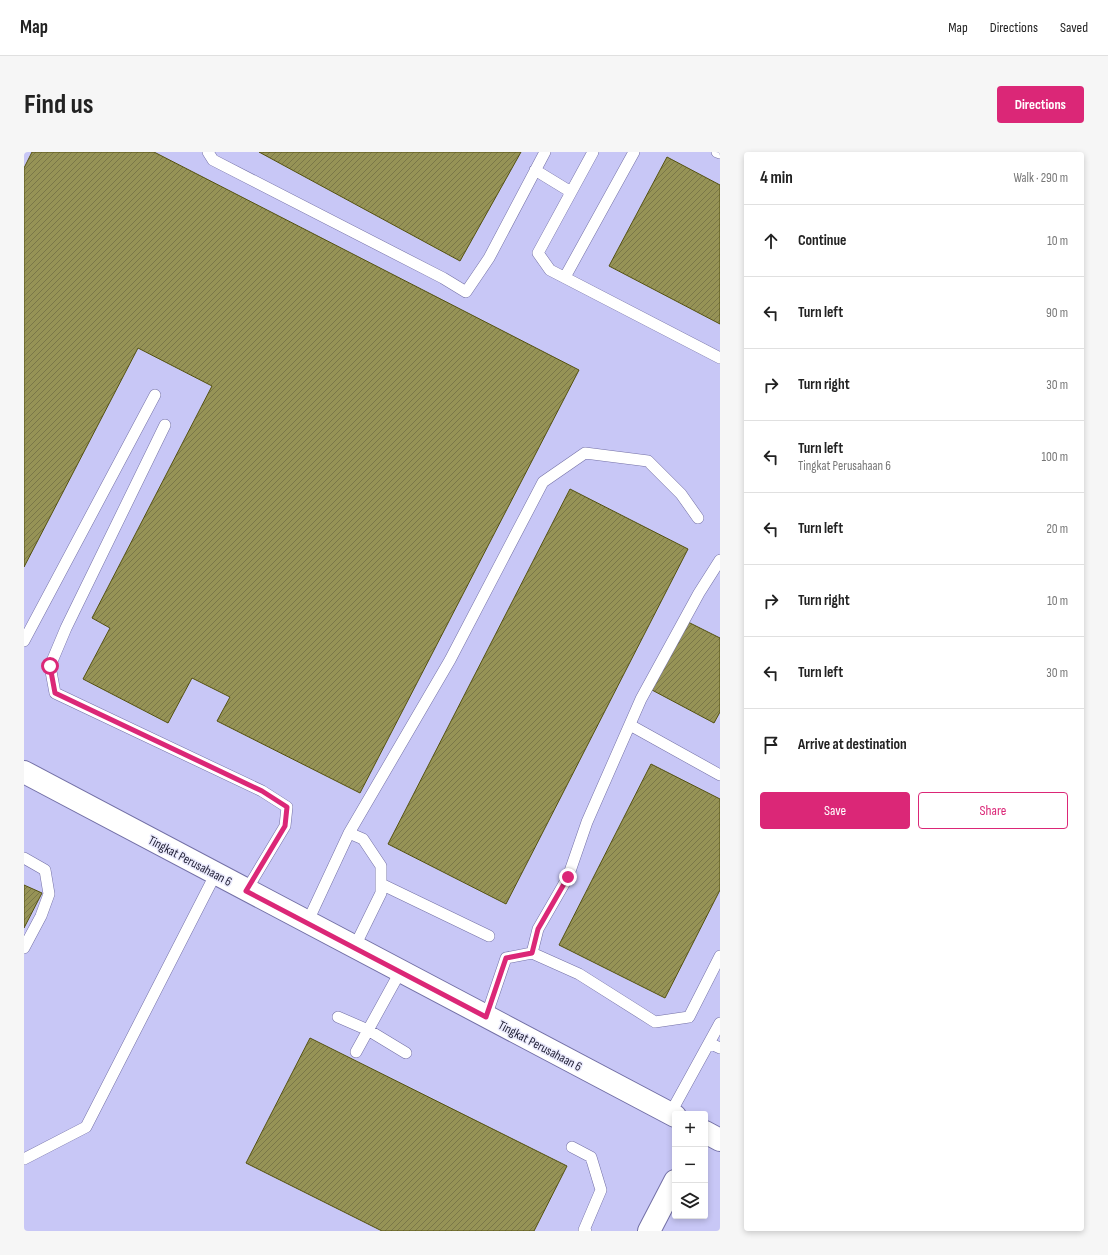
<!DOCTYPE html>
<meta charset="utf-8">
<style>
:root{--surface:#fff;--page:#f6f6f6;--text:#222;--muted:#767676;--line:#e0e0e0;--accent:#db2777}
body{margin:0;font-family:"Sofia Sans Condensed",sans-serif;background:var(--page);color:var(--text)}
.controls{position:absolute;right:12px;bottom:12px;display:grid;overflow:hidden;border-radius:4px;box-shadow:0 2px 6px #0003}
.controls button{width:36px;height:36px;display:grid;place-items:center;padding:0;border:0;border-bottom:1px solid var(--line);background:var(--surface);color:var(--text);font:20px sans-serif}
.stop{position:absolute;width:12px;height:12px;margin:-9px;border:3px solid #db2777;border-radius:50%;background:#fff}
.stop.end{background:#db2777;border-color:#fff;box-shadow:0 1px 4px #0008}
.list{margin:0;padding:0;list-style:none}
h2{display:flex;justify-content:space-between;align-items:center;height:52px;margin:0;padding:0 16px;font-size:17px}
h2 small{font-size:13px;font-weight:400;color:var(--muted)}
.list li{display:grid;grid-template-columns:26px 1fr auto;gap:12px;align-items:center;box-sizing:border-box;height:72px;padding:0 16px;border-top:1px solid var(--line)}
.list b{display:block;font-size:15px;white-space:nowrap}
.list p{margin:0;font-size:13px;white-space:nowrap;color:var(--muted)}
.list em{font-size:13px;font-style:normal;color:var(--muted)}
.actions{display:flex;gap:8px;padding:12px 16px}
.actions a{flex:1;padding:9px 0;border:1px solid var(--accent);border-radius:4px;text-align:center;font-size:14px;color:var(--accent)}
.actions .main{background:var(--accent);color:#fff}
.icon{flex:none;width:22px;height:22px;fill:none;stroke:currentColor;stroke-width:2;stroke-linecap:round;stroke-linejoin:round}
.map{position:relative;flex:none;width:696px;height:1079px;overflow:hidden;border-radius:4px}
header{display:flex;align-items:center;gap:24px;box-sizing:border-box;height:56px;padding:0 20px;background:var(--surface);border-bottom:1px solid var(--line)}
header strong{font-size:19px}
nav{display:flex;gap:22px;margin-inline-start:auto;font-size:14px}
.intro{display:flex;align-items:center;justify-content:space-between;box-sizing:border-box;height:96px;padding:0 24px}
h1{margin:0;font-size:28px}
.button{padding:10px 18px;border-radius:4px;background:var(--accent);color:#fff;font-size:14px;font-weight:700}
main{display:flex;gap:24px;padding:0 24px}
aside{flex:1;background:var(--surface);border-radius:4px;box-shadow:0 2px 6px #0003}
.map>svg:first-child{display:block}
.building{fill:url(#building-hatch);stroke:#545110}
.lines{fill:none;stroke-linecap:round;stroke-linejoin:round}
.service-casing{stroke:#7370a6;stroke-width:12}
.minor-casing{stroke:#7370a6;stroke-width:24}
.service{stroke:#fff;stroke-width:11}
.minor{stroke:#fff;stroke-width:22}
.route{stroke:#db2777;stroke-width:5}
.labels{text-anchor:middle;dominant-baseline:central;stroke-width:3;stroke-linejoin:round;paint-order:stroke}
.street-label{font-size:13px;fill:#201f35;stroke:#ebebfd}
</style>
<header>
<strong>Map</strong>
<nav><a>Map</a><a>Directions</a><a>Saved</a></nav>
</header>
<div class="intro"><h1>Find us</h1><a class="button">Directions</a></div>
<main>
<div class="map">
<svg width="696" height="1079" viewBox="0 0 696 1079">
<defs>
<pattern id="building-hatch" width="6" height="6" patternUnits="userSpaceOnUse"><rect width="6" height="6" fill="#969356"/><path d="M-1 1l2-2M0 6l6-6M5 7l2-2" fill="none" stroke="#7a7748"/></pattern>
</defs>
<rect width="100%" height="100%" fill="#c8c7f6"/>
<path class="building" d="M8,0H130L555,218L336,641L193,569L206,545L168,526L144,571L59,527L86,476L68,466L188,234L114,196L0,415V16Z
M235,0H497L436,109Z
M643,5L696,33V172L585,114Z
M546,337L664,397L482,752L364,692Z
M664,470L696,486V560L690,571L628,538Z
M627,612L696,647V738L641,846L535,793Z
M0,733L18,741L0,776Z
M286,886L543,1014L510,1079H358L222,1011Z"/>
<g class="lines">
<defs>
<path id="service" d="M184,0L189,8L419,126L442,140L465,106L521,0
M569,0L514,101L526,118L696,206
M693,0L696,1
M511,18L547,40
M541,125L610,0
M141,273L42,476L26,514L31,541L238,639L263,655L261,674L222,739
M0,489L131,243
M606,573L696,623
M0,706L21,718L25,742L17,764L0,796
M357,732L465,784
M283,771L325,681
M330,796L357,741V714L339,687L325,681L426,508L519,330L561,301L624,309L657,342L674,366
M508,801L514,777L544,725L563,670L617,547L675,441L696,408
M314,865L344,878L382,901
M462,865L482,806L508,801L555,822L631,870L665,865L696,804
M685,891L696,896
M332,900L376,820
M646,962L696,871
M548,995L567,1005L577,1038L560,1078L562,1079
M0,1007L62,975L191,723"/>
<path id="minor" d="M0,620L651,964
M681,980L696,988
M625,1079L651,1029"/>
</defs>
<use href="#service" class="service-casing"/>
<use href="#minor" class="minor-casing"/>
<use href="#service" class="service"/>
<use href="#minor" class="minor"/>
</g>
<g class="lines">
<path class="route" d="M26,514L31,541L238,639L263,655L261,674L222,739L462,865L482,806L508,801L514,777L544,725"/>
</g>
<g class="labels">
<g class="street-label">
<text transform="translate(166 709) rotate(28)">Tingkat Perusahaan 6</text>
<text transform="translate(516 894) rotate(28)">Tingkat Perusahaan 6</text>
</g>
</g>
</svg>
<div class="controls">
<button>+</button>
<button>−</button>
<button><svg class="icon" aria-label="layers" viewBox="0 0 24 24"><path d="M12 4l9 5-9 5-9-5zM3 14l9 5 9-5"/></svg></button>
</div>
<div class="stop" style="left:26px;top:514px"></div>
<div class="stop end" style="left:544px;top:725px"></div>
</div>
<aside>
<h2>4 min<small>Walk · 290 m</small></h2>
<ul class="list">
<li><svg class="icon" aria-label="ahead" viewBox="0 0 24 24"><path d="M12 20V5M6 11l6-6 6 6"/></svg><div><b>Continue</b></div><em>10 m</em></li>
<li><svg class="icon" aria-label="left" viewBox="0 0 24 24"><path d="M17 20v-9H6M10 6l-5 5 5 5"/></svg><div><b>Turn left</b></div><em>90 m</em></li>
<li><svg class="icon" aria-label="right" viewBox="0 0 24 24"><path d="M7 20v-9h11M14 6l5 5-5 5"/></svg><div><b>Turn right</b></div><em>30 m</em></li>
<li><svg class="icon" aria-label="left" viewBox="0 0 24 24"><path d="M17 20v-9H6M10 6l-5 5 5 5"/></svg><div><b>Turn left</b><p>Tingkat Perusahaan 6</p></div><em>100 m</em></li>
<li><svg class="icon" aria-label="left" viewBox="0 0 24 24"><path d="M17 20v-9H6M10 6l-5 5 5 5"/></svg><div><b>Turn left</b></div><em>20 m</em></li>
<li><svg class="icon" aria-label="right" viewBox="0 0 24 24"><path d="M7 20v-9h11M14 6l5 5-5 5"/></svg><div><b>Turn right</b></div><em>10 m</em></li>
<li><svg class="icon" aria-label="left" viewBox="0 0 24 24"><path d="M17 20v-9H6M10 6l-5 5 5 5"/></svg><div><b>Turn left</b></div><em>30 m</em></li>
<li><svg class="icon" aria-label="arrive" viewBox="0 0 24 24"><path d="M6 21V4h12l-3 4 3 4H6"/></svg><div><b>Arrive at destination</b></div></li>
</ul>
<div class="actions"><a class="main">Save</a><a>Share</a></div>
</aside>
</main>
